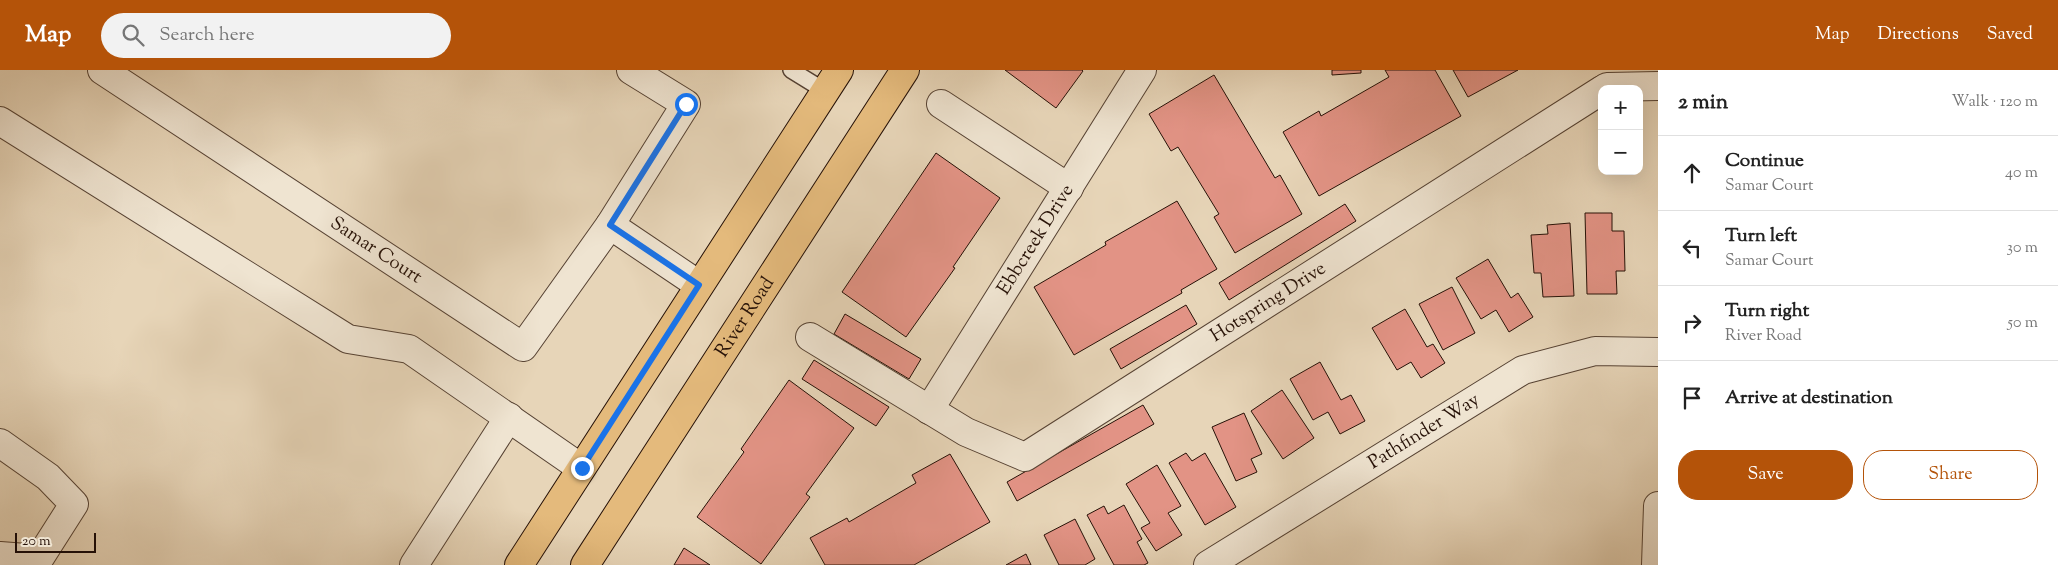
<!DOCTYPE html>
<meta charset="utf-8">
<style>
:root{--surface:#fff;--page:#f2f2f2;--text:#222;--muted:#767676;--line:#e0e0e0;--accent:#b45309}
body{margin:0;font-family:"Sorts Mill Goudy",serif;background:var(--page);color:var(--text)}
.controls{position:absolute;right:15px;top:15px;display:grid;overflow:hidden;border-radius:10px;box-shadow:0 5px 20px #0002}
.controls button{width:45px;height:45px;display:grid;place-items:center;padding:0;border:0;border-bottom:1px solid var(--line);background:var(--surface);color:var(--text);font:25px sans-serif}
.scale{position:absolute;left:15px;bottom:12px;width:81px;box-sizing:border-box;padding-left:5px;border:2px solid #261107;border-top:0;font-size:14px;line-height:18px;white-space:nowrap;color:#261107;-webkit-text-stroke:4px #efe4d1;paint-order:stroke}
.stop{position:absolute;width:15px;height:15px;margin:-11px;border:4px solid #1a73e8;border-radius:50%;background:#fff}
.stop.end{background:#1a73e8;border-color:#fff;box-shadow:0 1px 5px #0008}
.list{margin:0;padding:0;list-style:none}
h2{display:flex;justify-content:space-between;align-items:center;height:65px;margin:0;padding:0 20px;font-size:21px}
h2 small{font-size:16px;font-weight:400;color:var(--muted)}
.list li{display:grid;grid-template-columns:32px 1fr auto;gap:15px;align-items:center;box-sizing:border-box;height:75px;padding:0 20px;border-top:1px solid var(--line)}
.list b{display:block;font-size:19px;white-space:nowrap}
.list p{margin:0;font-size:16px;white-space:nowrap;color:var(--muted)}
.list em{font-size:16px;font-style:normal;color:var(--muted)}
.actions{display:flex;gap:10px;padding:15px 20px}
.actions a{flex:1;padding:11px 0;border:1px solid var(--accent);border-radius:20px;text-align:center;font-size:18px;color:var(--accent)}
.actions .main{background:var(--accent);color:#fff}
.icon{flex:none;width:28px;height:28px;fill:none;stroke:currentColor;stroke-width:2;stroke-linecap:round;stroke-linejoin:round}
.map{position:relative;flex:none;width:1658px;height:495px;overflow:hidden}
header{display:flex;align-items:center;gap:30px;box-sizing:border-box;height:70px;padding:0 25px;background:var(--accent);color:#fff}
header strong{font-size:24px}
nav{display:flex;gap:28px;margin-inline-start:auto;font-size:18px}
.search{width:350px;height:45px;background:var(--page);display:flex;align-items:center;gap:12px;box-sizing:border-box;padding:0 18px;border-radius:28px;color:var(--muted);font-size:19px}
main{display:flex}
aside{flex:1;background:var(--surface)}
.map>svg:first-child{display:block}
.building{fill:#e29385;stroke:#261107}
.lines{fill:none;stroke-linecap:round;stroke-linejoin:round}
.lane-casing{stroke:#564233;stroke-width:18}
.street-casing{stroke:#564233;stroke-width:30}
.primary-casing{stroke:#261107;stroke-width:30}
.lane{stroke:#efe4d1;stroke-width:15}
.street{stroke:#efe4d1;stroke-width:28}
.primary{stroke:#e4ba7c;stroke-width:28}
.route{stroke:#1a73e8;stroke-width:6}
.labels{text-anchor:middle;dominant-baseline:central;stroke-width:4;stroke-linejoin:round;paint-order:stroke}
.street-label{font-size:19px;fill:#261107;stroke:#efe4d1}
</style>
<header>
<strong>Map</strong>
<div class="search"><svg class="icon" aria-label="search" viewBox="0 0 24 24"><circle cx="10" cy="10" r="6"/><path d="M15 15l6 6"/></svg>Search here</div>
<nav><a>Map</a><a>Directions</a><a>Saved</a></nav>
</header>
<main>
<div class="map">
<svg width="1658" height="495" viewBox="0 0 1658 495">
<rect width="100%" height="100%" fill="#e7d5b8"/>
<filter id="stains"><feTurbulence type="fractalNoise" baseFrequency=".004" numOctaves="4"/><feColorMatrix values="0 0 0 0 .2 0 0 0 0 .09 0 0 0 0 .02 0 0 0 .5 -.17"/></filter>
<radialGradient id="worn" r=".72"><stop offset=".6" stop-color="#630" stop-opacity="0"/><stop offset="1" stop-color="#630" stop-opacity=".3"/></radialGradient>
<path class="building" d="M1005,0H1082L1083,1L1056,38Z
M1332,0H1361V3L1332,5Z
M1385,0H1435L1461,46L1319,126L1283,62L1319,41L1321,46L1389,7Z
M1453,0H1518L1468,27Z
M1214,5L1275,108L1280,105L1302,144L1235,183L1214,147L1219,144L1178,77L1171,81L1149,44Z
M936,83L1000,128L953,197L955,198L906,267L842,222Z
M1177,131L1217,199L1181,220L1182,223L1074,285L1034,217L1106,175L1105,172Z
M1345,134L1356,151L1229,230L1219,213Z
M1585,143H1612V161H1624L1625,201H1616L1617,224H1587Z
M1570,153L1574,226L1543,227L1541,203H1534L1531,165L1548,164L1547,155Z
M1488,189L1511,228L1518,223L1533,247L1509,262L1496,240L1481,249L1456,208Z
M1452,217L1475,263L1443,280L1419,234Z
M1186,235L1197,254L1121,299L1110,279Z
M1405,239L1427,277L1433,274L1445,293L1421,308L1411,292L1397,300L1372,258Z
M845,244L921,289L909,309L834,264Z
M814,290L889,337L876,356L802,309Z
M1320,292L1341,330L1351,325L1365,351L1340,364L1328,342L1313,350L1290,309Z
M789,310L854,358L806,424L810,427L761,494L697,447L744,382L741,379Z
M1282,320L1314,368L1283,389L1251,341Z
M1143,335L1154,354L1017,431L1007,412Z
M1244,343L1262,384L1251,389L1257,402L1236,411L1212,357Z
M1186,383L1192,391L1205,383L1236,437L1205,455L1169,393Z
M950,384L990,452L914,495H825L810,468L847,448L849,452L916,413L912,405Z
M1157,395L1181,436L1168,443L1182,465L1156,481L1141,458L1150,453L1126,414Z
M1124,435L1142,469L1137,472L1148,493L1144,495H1114L1087,445L1104,436L1108,444Z
M1075,449L1095,489L1085,495H1059L1044,465Z
M684,478L710,495H674Z
M1026,484L1031,495H1006Z"/>
<g class="lines">
<defs>
<path id="lane" d="M791,0L825,21"/>
<g id="street">
<path id="s1" d="M102,0L523,277L610,155L686,34L631,0"/>
<path d="M1604,19L1607,17L1658,16"/>
<path d="M941,34L1069,118"/>
<path d="M0,51L348,269L409,279L581,398"/>
<path d="M610,155L699,215"/>
<path id="s2" d="M810,267L966,362L1025,387L1602,20"/>
<path id="s3" d="M929,340L1142,0"/>
<path d="M0,373L48,407L74,434L39,489L0,486"/>
<path d="M414,495L509,347"/>
<path id="s4" d="M1208,495L1523,300L1595,281L1658,282"/>
<path d="M1656,495L1658,436"/>
</g>
<g id="primary">
<path d="M519,495L839,0"/>
<path id="s5" d="M585,495L905,0"/>
</g>
</defs>
<use href="#lane" class="lane-casing"/>
<use href="#street" class="street-casing"/>
<use href="#primary" class="primary-casing"/>
<use href="#lane" class="lane"/>
<use href="#street" class="street"/>
<use href="#primary" class="primary"/>
</g>
<g class="lines">
<path class="route" d="M582,398L699,215L610,155L686,34"/>
</g>
<g class="labels">
<g class="street-label">
<text stroke="none"><textPath href="#s3" startOffset="201">Ebbcreek Drive</textPath></text>
<text stroke="none"><textPath href="#s1" startOffset="328">Samar Court</textPath></text>
<text stroke="none"><textPath href="#s2" startOffset="535">Hotspring Drive</textPath></text>
<text stroke="none"><textPath href="#s5" startOffset="295">River Road</textPath></text>
<text stroke="none"><textPath href="#s4" startOffset="254">Pathfinder Way</textPath></text>
</g>
</g>
<rect width="100%" height="100%" filter="url(#stains)"/>
<rect width="100%" height="100%" fill="url(#worn)"/>
</svg>
<div class="controls">
<button>+</button>
<button>−</button>
</div>
<div class="scale">20 m</div>
<div class="stop" style="left:686px;top:34px"></div>
<div class="stop end" style="left:582px;top:398px"></div>
</div>
<aside>
<h2>2 min<small>Walk · 120 m</small></h2>
<ul class="list">
<li><svg class="icon" aria-label="ahead" viewBox="0 0 24 24"><path d="M12 20V5M6 11l6-6 6 6"/></svg><div><b>Continue</b><p>Samar Court</p></div><em>40 m</em></li>
<li><svg class="icon" aria-label="left" viewBox="0 0 24 24"><path d="M17 20v-9H6M10 6l-5 5 5 5"/></svg><div><b>Turn left</b><p>Samar Court</p></div><em>30 m</em></li>
<li><svg class="icon" aria-label="right" viewBox="0 0 24 24"><path d="M7 20v-9h11M14 6l5 5-5 5"/></svg><div><b>Turn right</b><p>River Road</p></div><em>50 m</em></li>
<li><svg class="icon" aria-label="arrive" viewBox="0 0 24 24"><path d="M6 21V4h12l-3 4 3 4H6"/></svg><div><b>Arrive at destination</b></div></li>
</ul>
<div class="actions"><a class="main">Save</a><a>Share</a></div>
</aside>
</main>
